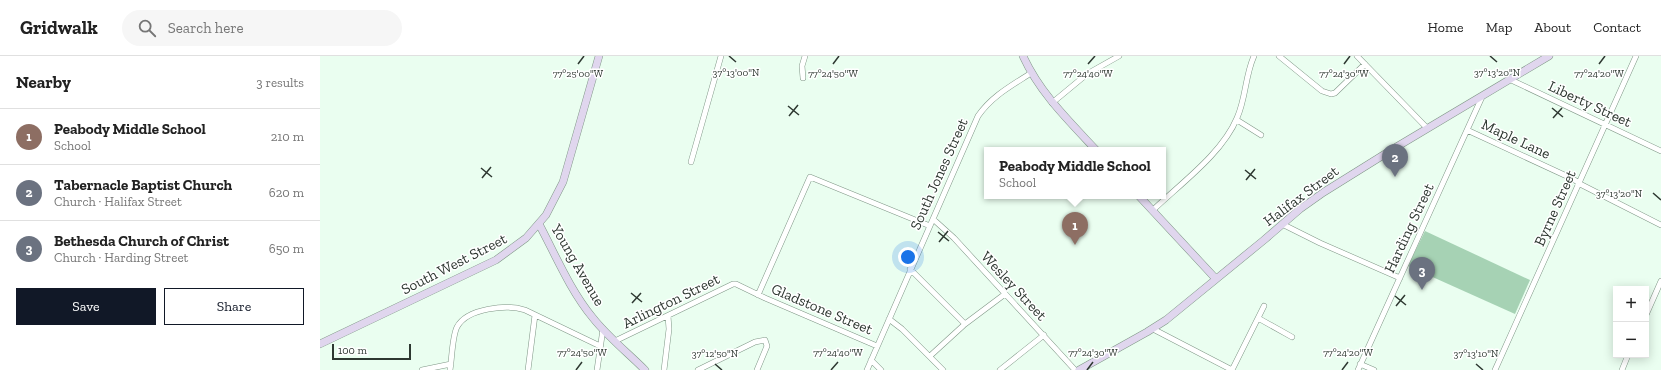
<!DOCTYPE html>
<meta charset="utf-8">
<style>
:root{--surface:#fff;--page:#f6f6f6;--text:#222;--muted:#767676;--line:#e0e0e0;--accent:#111827}
body{margin:0;font-family:"Zilla Slab",serif;background:var(--page);color:var(--text)}
.controls{position:absolute;right:12px;bottom:12px;display:grid;overflow:hidden;border-radius:0px;box-shadow:0 2px 10px #0003}
.controls button{width:36px;height:36px;display:grid;place-items:center;padding:0;border:0;border-bottom:1px solid var(--line);background:var(--surface);color:var(--text);font:20px sans-serif}
.scale{position:absolute;left:12px;bottom:10px;width:79px;box-sizing:border-box;padding-left:4px;border:2px solid #2e3831;border-top:0;font-size:11px;line-height:14px;white-space:nowrap;color:#2e3831;-webkit-text-stroke:3px #fff;paint-order:stroke}
.you{position:absolute;left:588px;top:201px;width:14px;height:14px;margin:-10px;border:3px solid #fff;border-radius:50%;background:#1a73e8;box-shadow:0 0 0 6px #1a73e833}
.badge{display:grid;place-items:center;width:26px;height:26px;border-radius:50%;background:var(--accent);color:#fff;font-size:13px;font-weight:700}
.pin{position:absolute;translate:-50% -33px;filter:drop-shadow(0 1px 2px #0008)}
.pin::after{content:'';position:absolute;top:21px;width:14px;height:12px;background:inherit;clip-path:polygon(0 0,100% 0,50% 100%)}
.popup{position:absolute;left:664px;top:91px;width:182px;height:52px;box-sizing:border-box;display:grid;place-content:center;border-radius:0px;background:var(--surface);filter:drop-shadow(0 1px 3px #0005);font-size:13px;white-space:nowrap;color:var(--muted)}
.popup b{font-size:15px;color:var(--text)}
.popup::after{content:'';position:absolute;left:50%;top:100%;margin-left:-8px;border:8px solid transparent;border-top-color:var(--surface)}
.list{margin:0;padding:0;list-style:none}
h2{display:flex;justify-content:space-between;align-items:center;height:52px;margin:0;padding:0 16px;font-size:17px}
h2 small{font-size:13px;font-weight:400;color:var(--muted)}
.list li{display:grid;grid-template-columns:26px 1fr auto;gap:12px;align-items:center;box-sizing:border-box;height:56px;padding:0 16px;border-top:1px solid var(--line)}
.list b{display:block;font-size:15px;white-space:nowrap}
.list p{margin:0;font-size:13px;white-space:nowrap;color:var(--muted)}
.list em{font-size:13px;font-style:normal;color:var(--muted)}
.actions{display:flex;gap:8px;padding:12px 16px}
.actions a{flex:1;padding:9px 0;border:1px solid var(--accent);border-radius:0px;text-align:center;font-size:14px;color:var(--accent)}
.actions .main{background:var(--accent);color:#fff}
.icon{flex:none;width:22px;height:22px;fill:none;stroke:currentColor;stroke-width:2;stroke-linecap:round;stroke-linejoin:round}
.map{position:relative;flex:none;width:1341px;height:314px;overflow:hidden}
header{display:flex;align-items:center;gap:24px;box-sizing:border-box;height:56px;padding:0 20px;background:var(--surface);border-bottom:1px solid var(--line)}
header strong{font-size:19px}
nav{display:flex;gap:22px;margin-inline-start:auto;font-size:14px}
.search{width:280px;height:36px;background:var(--page);display:flex;align-items:center;gap:10px;box-sizing:border-box;padding:0 14px;border-radius:22px;color:var(--muted);font-size:15px}
main{display:flex}
aside{flex:1;background:var(--surface)}
.map>svg:first-child{display:block}
.green{fill:#a6d2b4}
.lines{fill:none;stroke-linecap:round;stroke-linejoin:round}
.street-casing{stroke:#7f9686;stroke-width:6}
.secondary-casing{stroke:#7f9686;stroke-width:8}
.street{stroke:#fff;stroke-width:5}
.secondary{stroke:#e0d6ee;stroke-width:7}
.ticks{fill:none;stroke:#2e3831;stroke-width:1.5}
.labels{text-anchor:middle;dominant-baseline:central;stroke-width:3;stroke-linejoin:round;paint-order:stroke}
.street-label{font-size:15px;fill:#2e3831;stroke:#fff}
.ticks-label{font-size:10px;text-anchor:middle;fill:#2e3831;stroke:#fff;stroke-width:3;stroke-linejoin:round;paint-order:stroke}
</style>
<header>
<strong>Gridwalk</strong>
<div class="search"><svg class="icon" aria-label="search" viewBox="0 0 24 24"><circle cx="10" cy="10" r="6"/><path d="M15 15l6 6"/></svg>Search here</div>
<nav><a>Home</a><a>Map</a><a>About</a><a>Contact</a></nav>
</header>
<main>
<aside>
<h2>Nearby<small>3 results</small></h2>
<ul class="list">
<li><span class="badge" style="background:#8d6e63">1</span><div><b>Peabody Middle School</b><p>School</p></div><em>210 m</em></li>
<li><span class="badge" style="background:#6b7280">2</span><div><b>Tabernacle Baptist Church</b><p>Church · Halifax Street</p></div><em>620 m</em></li>
<li><span class="badge" style="background:#6b7280">3</span><div><b>Bethesda Church of Christ</b><p>Church · Harding Street</p></div><em>650 m</em></li>
</ul>
<div class="actions"><a class="main">Save</a><a>Share</a></div>
</aside>
<div class="map">
<svg width="1341" height="314" viewBox="0 0 1341 314">
<rect width="100%" height="100%" fill="#eafef0"/>
<path class="green" d="M1105,175L1210,224L1195,258L1088,210Z"/>
<g class="lines">
<defs>
<path id="street" d="M959,0L1002,35L1011,38L1015,37L1045,8
M1037,0L1107,72
M483,22L482,10L485,0
M1189,23L1341,95
M732,47L767,18L799,0
M917,64L941,79
M1147,74L1253,123L1262,129L1341,169
M371,106L401,0
M832,155C860,128 902,98 917,62C926,42 925,20 934,0
M613,163L634,182L755,314
M962,168L1000,187L1080,222
M590,213L645,268
M438,239L490,121L610,170
M1326,259L1341,225
M938,262L972,281
M569,263L582,273L623,314
M833,273L912,314
M295,285L413,228H416L445,242L557,290
M610,300L645,268L685,238
M551,304L561,314
M1040,308L1054,314
M102,314L131,308
M130,314C132,303 132,281 137,271C147,252 188,248 205,254L280,290
M208,314L215,259
M277,314L283,273
M344,314L349,273L348,260
M378,314L435,286L445,284L447,290L437,314
M547,314L658,60C672,40 691,30 711,17
M680,314L724,279
M912,314L944,250
M1038,314L1162,41
M1175,314L1316,0
M1302,314L1308,299"/>
<path id="secondary" d="M703,0C720,37 748,64 776,94
M819,140L896,223
M219,168C236,200 250,234 273,262C288,281 308,297 325,314
M0,288L176,204L206,182L226,159L243,126L279,0
M759,314L827,276L846,264L944,184L980,153L1004,136L1073,93L1229,0"/>
</defs>
<use href="#street" class="street-casing"/>
<use href="#secondary" class="secondary-casing"/>
<use href="#street" class="street"/>
<use href="#secondary" class="secondary"/>
</g>
<path class="ticks" d="M409,0L416,6M1170,0L1177,6M258,8L264,0M513,8L519,0M768,8L775,0M1024,8L1030,0M1279,8L1285,0M468,50L479,59M1232,52L1243,61M469,60L478,49M1233,62L1242,52M161,112L172,121M925,114L936,123M162,122L171,111M926,124L935,113M1333,137L1341,144M618,176L629,185M619,186L628,175M311,237L322,246M1075,240L1086,249M312,247L321,237M1076,250L1085,239M395,308L402,314M1156,308L1163,314M256,314L262,306M511,314L518,306M767,314L773,306M1022,314L1028,306"/>
<g class="labels">
<g class="street-label">
<text transform="translate(1270 48) rotate(25)">Liberty Street</text>
<text transform="translate(1196 83) rotate(25)">Maple Lane</text>
<text transform="translate(619 118) rotate(-66)">South Jones Street</text>
<text transform="translate(981 140) rotate(-37)">Halifax Street</text>
<text transform="translate(1235 152) rotate(-66)">Byrne Street</text>
<text transform="translate(1089 172) rotate(-65)">Harding Street</text>
<text transform="translate(134 208) rotate(-27)">South West Street</text>
<text transform="translate(258 209) rotate(60)">Young Avenue</text>
<text transform="translate(694 230) rotate(47)">Wesley Street</text>
<text transform="translate(351 245) rotate(-26)">Arlington Street</text>
<text transform="translate(502 253) rotate(23)">Gladstone Street</text>
</g>
</g>
<g class="ticks-label">
<text x="416" y="20">37°13'00"N</text>
<text x="1177" y="20">37°13'20"N</text>
<text x="258" y="21">77°25'00"W</text>
<text x="513" y="21">77°24'50"W</text>
<text x="768" y="21">77°24'40"W</text>
<text x="1024" y="21">77°24'30"W</text>
<text x="1279" y="21">77°24'20"W</text>
<text x="1299" y="141">37°13'20"N</text>
<text x="262" y="300">77°24'50"W</text>
<text x="518" y="300">77°24'40"W</text>
<text x="773" y="300">77°24'30"W</text>
<text x="1028" y="300">77°24'20"W</text>
<text x="395" y="301">37°12'50"N</text>
<text x="1156" y="301">37°13'10"N</text>
</g>
</svg>
<div class="controls">
<button>+</button>
<button>−</button>
</div>
<div class="scale">100 m</div>
<div class="you"></div>
<div class="pin badge" style="left:755px;top:189px;background:#8d6e63">1</div>
<div class="popup"><b>Peabody Middle School</b>School</div>
<div class="pin badge" style="left:1075px;top:121px;background:#6b7280">2</div>
<div class="pin badge" style="left:1102px;top:234px;background:#6b7280">3</div>
</div>
</main>
